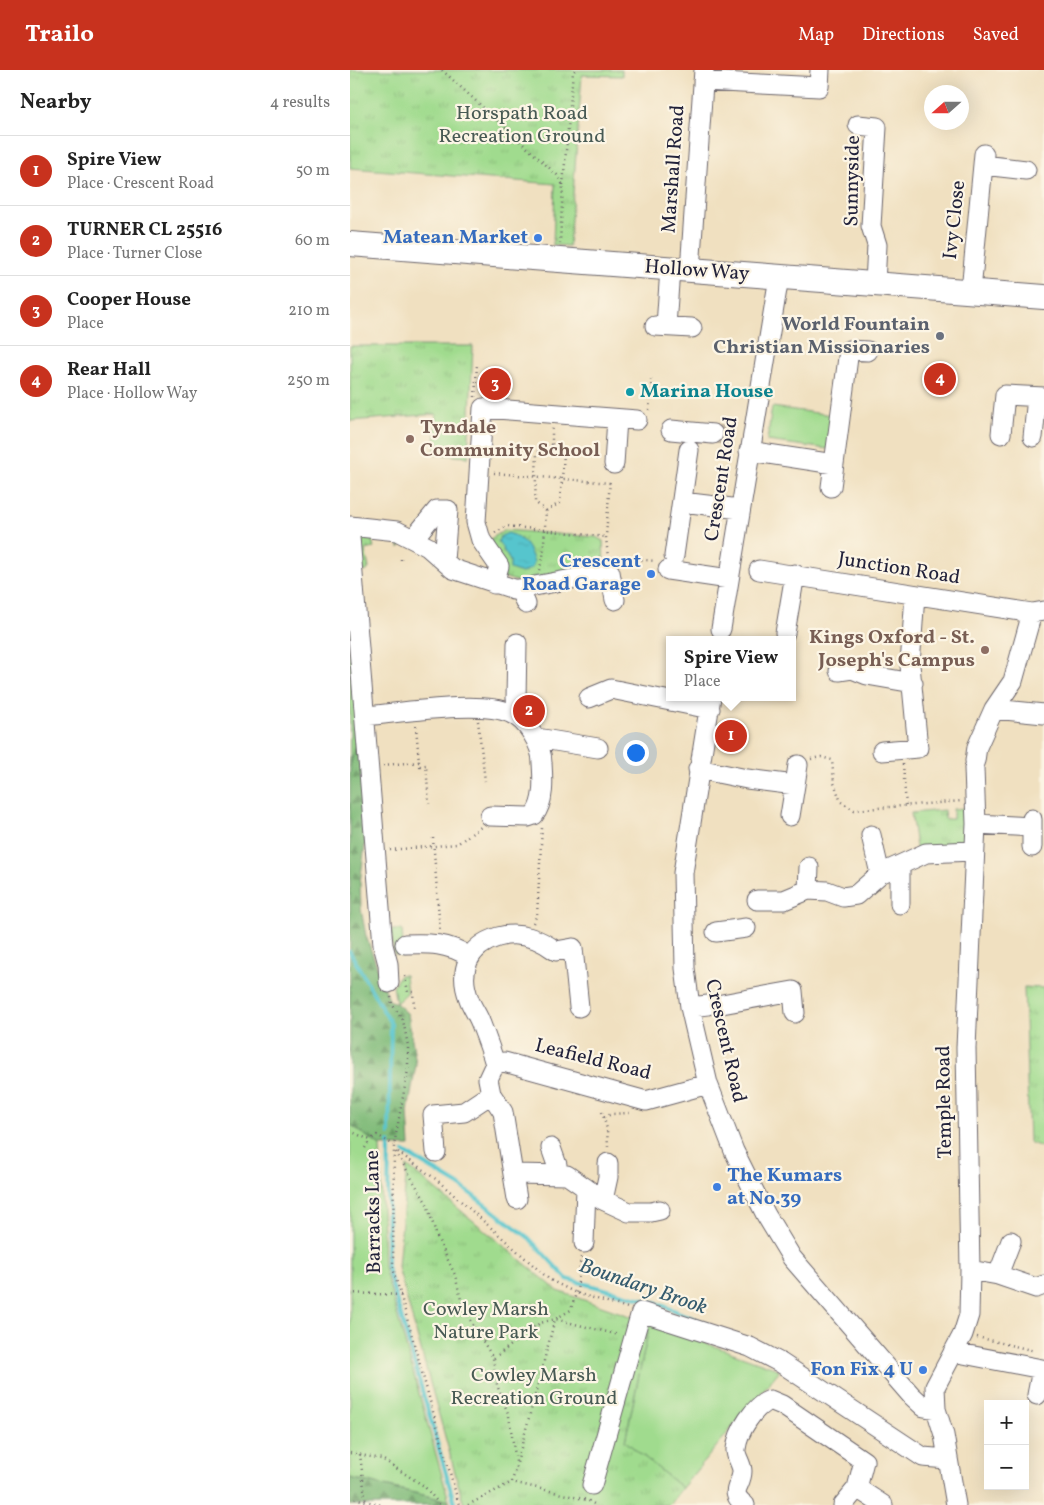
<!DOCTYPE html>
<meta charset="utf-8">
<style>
:root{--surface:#fff;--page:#f6f6f6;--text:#222;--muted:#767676;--line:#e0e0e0;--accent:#c8321e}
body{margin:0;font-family:Vollkorn,serif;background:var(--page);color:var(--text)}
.controls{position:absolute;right:15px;bottom:15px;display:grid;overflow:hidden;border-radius:0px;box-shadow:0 5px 20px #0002}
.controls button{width:45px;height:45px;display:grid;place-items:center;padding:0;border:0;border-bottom:1px solid var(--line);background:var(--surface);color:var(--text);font:25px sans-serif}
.compass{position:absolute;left:574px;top:15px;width:45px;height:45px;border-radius:50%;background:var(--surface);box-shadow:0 5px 20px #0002;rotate:249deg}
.you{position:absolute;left:285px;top:682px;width:18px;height:18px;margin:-12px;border:4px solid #fff;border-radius:50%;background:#1a73e8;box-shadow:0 0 0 8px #1a73e833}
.badge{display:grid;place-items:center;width:32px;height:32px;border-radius:50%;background:var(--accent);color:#fff;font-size:16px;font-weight:700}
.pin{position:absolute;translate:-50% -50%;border:2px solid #fff;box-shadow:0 1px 5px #0006}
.popup{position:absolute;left:316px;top:566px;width:130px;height:65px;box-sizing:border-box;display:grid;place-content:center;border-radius:0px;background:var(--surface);filter:drop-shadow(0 1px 4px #0005);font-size:16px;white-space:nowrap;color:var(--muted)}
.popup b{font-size:19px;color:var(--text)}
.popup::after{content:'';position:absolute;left:50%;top:100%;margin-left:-10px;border:10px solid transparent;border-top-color:var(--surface)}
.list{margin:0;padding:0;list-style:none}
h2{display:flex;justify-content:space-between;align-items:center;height:65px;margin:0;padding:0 20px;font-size:21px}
h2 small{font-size:16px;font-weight:400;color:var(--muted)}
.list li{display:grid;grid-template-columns:32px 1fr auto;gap:15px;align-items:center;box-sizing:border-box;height:70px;padding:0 20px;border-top:1px solid var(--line)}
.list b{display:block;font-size:19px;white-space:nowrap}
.list p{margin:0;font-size:16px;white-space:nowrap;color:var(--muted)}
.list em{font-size:16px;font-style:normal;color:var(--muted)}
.map{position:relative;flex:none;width:694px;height:1435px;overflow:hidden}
header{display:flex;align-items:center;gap:30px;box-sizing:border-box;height:70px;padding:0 25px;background:var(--accent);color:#fff}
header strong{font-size:24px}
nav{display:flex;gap:28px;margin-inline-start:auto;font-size:18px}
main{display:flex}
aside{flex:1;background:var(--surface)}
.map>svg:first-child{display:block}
.grass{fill:#a0db8e;stroke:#617e64}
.forest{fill:url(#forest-firs);stroke:#516e5a}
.park{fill:url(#park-tufts);stroke:#617e64}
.garden{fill:url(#garden-dots);stroke:#617e64}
.water{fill:url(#water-ripples);stroke:#3c7484}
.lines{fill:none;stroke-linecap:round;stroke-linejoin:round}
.stream{stroke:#57c5cd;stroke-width:4}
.minor-tunnel{stroke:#c7baa5;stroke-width:19;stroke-dasharray:19 9;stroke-linecap:butt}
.minor-casing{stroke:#6a646a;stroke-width:21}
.major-casing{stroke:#6a646a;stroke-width:26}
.path{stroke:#6a646a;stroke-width:2.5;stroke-dasharray:1 4;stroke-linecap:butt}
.minor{stroke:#fff;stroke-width:19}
.major{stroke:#fff;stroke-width:24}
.shop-dot{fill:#3f7fe0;stroke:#fcf5e5;stroke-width:2}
.worship-dot{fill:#6b7280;stroke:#fcf5e5;stroke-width:2}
.culture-dot{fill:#0f9aa8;stroke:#fcf5e5;stroke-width:2}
.education-dot{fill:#8d6e63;stroke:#fcf5e5;stroke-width:2}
.labels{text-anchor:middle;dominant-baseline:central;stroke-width:4.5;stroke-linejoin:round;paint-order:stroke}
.park-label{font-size:20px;fill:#485a54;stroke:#fcf5e5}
.street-label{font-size:20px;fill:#22223b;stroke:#fcf5e5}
.shop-label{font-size:20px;font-weight:bold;fill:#366cbe;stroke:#fcf5e5;text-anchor:end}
.worship-label{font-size:20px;font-weight:bold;fill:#5b616d;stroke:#fcf5e5;text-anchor:end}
.culture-label{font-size:20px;font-weight:bold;fill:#0d838f;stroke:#fcf5e5;text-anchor:start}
.education-label{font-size:20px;font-weight:bold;fill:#785e54;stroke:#fcf5e5;text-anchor:start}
.water-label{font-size:21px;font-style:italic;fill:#355b6e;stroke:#fcf5e5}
</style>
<header>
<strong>Trailo</strong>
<nav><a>Map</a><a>Directions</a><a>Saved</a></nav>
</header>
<main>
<aside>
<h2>Nearby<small>4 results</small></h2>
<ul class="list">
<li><span class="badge">1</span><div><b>Spire View</b><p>Place · Crescent Road</p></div><em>50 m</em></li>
<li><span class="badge">2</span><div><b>TURNER CL 25516</b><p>Place · Turner Close</p></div><em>60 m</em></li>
<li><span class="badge">3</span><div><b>Cooper House</b><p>Place</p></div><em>210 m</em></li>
<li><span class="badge">4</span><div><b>Rear Hall</b><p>Place · Hollow Way</p></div><em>250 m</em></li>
</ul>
</aside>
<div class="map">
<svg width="694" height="1435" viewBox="0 0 694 1435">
<defs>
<pattern id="forest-firs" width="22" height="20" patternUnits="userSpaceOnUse" patternTransform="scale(1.25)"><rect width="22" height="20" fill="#80bb79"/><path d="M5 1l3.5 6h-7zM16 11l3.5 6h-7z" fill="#689864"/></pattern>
<pattern id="park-tufts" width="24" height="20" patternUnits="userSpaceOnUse" patternTransform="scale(1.25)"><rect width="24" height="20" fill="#a0db8e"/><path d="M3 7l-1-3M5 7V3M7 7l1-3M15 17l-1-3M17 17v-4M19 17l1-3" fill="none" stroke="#8abc7b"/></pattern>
<pattern id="garden-dots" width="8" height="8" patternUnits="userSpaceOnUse" patternTransform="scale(1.25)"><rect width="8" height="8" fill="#a0db8e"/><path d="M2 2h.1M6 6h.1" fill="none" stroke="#8abc7b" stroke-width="1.8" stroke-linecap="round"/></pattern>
<pattern id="water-ripples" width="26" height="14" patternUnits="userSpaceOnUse" patternTransform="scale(1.25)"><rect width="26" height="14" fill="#57c5cd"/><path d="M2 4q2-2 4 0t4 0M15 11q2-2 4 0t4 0" fill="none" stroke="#4ba9b1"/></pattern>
</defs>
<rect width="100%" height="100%" fill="#fcf5e5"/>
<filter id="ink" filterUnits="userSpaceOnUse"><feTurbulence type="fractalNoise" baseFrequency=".02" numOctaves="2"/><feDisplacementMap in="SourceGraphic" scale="10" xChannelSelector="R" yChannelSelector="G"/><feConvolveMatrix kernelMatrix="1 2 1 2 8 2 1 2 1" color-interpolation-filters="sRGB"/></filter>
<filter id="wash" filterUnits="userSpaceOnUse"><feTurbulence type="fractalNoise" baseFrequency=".0096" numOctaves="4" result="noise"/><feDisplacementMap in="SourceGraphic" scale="20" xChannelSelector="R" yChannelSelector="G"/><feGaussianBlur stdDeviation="1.12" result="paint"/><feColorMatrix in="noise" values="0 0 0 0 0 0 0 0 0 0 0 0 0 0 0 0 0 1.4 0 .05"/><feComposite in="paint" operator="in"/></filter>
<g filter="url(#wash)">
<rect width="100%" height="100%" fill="#f0e0c0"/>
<path class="grass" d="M422,337L482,345L478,379L417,371Z
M0,539L11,648L0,697Z
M41,860H52L54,887L44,884Z
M50,905H55L57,923L46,933L43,916Z
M0,1054L30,1076L34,1197L99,1431L0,1408Z
M300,1253L430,1300L332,1418L275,1371Z"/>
<path class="forest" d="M11,648L18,753L10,813L11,839L16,866L39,930L46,933L58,944L66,994L58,1042L60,1076H30L0,1054V697Z
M0,1408L99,1431L100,1435H0Z"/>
<path class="park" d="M0,0H272V6L232,5L219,176L203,175L205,114L0,98Z
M0,276H123L118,387L85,384L86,344L0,351Z
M155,460L246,467L253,471L254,498L172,513L153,507L140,469Z
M614,738L615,775L567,783L561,743L594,740L595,749H603V739Z
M674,917L694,918V1078L679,1072Z
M57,1096L208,1221L300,1253L275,1371L332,1418L319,1435H114L48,1197Z"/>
<path class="garden" d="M24,466L50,469L53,474L49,478L50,471L34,468L22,469L24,478L15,480L19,498L17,501L13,502L11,470L15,467Z"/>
<path class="water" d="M158,463C173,467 179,477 184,492L182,498L172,503L160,499V491L148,471L151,466Z"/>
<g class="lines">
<path class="stream" d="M0,882L41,954L39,1064
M39,1072L37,1197L105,1435
M54,1082L109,1115L179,1168L217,1209L307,1233L357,1254"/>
</g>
</g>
<g filter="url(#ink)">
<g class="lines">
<path class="minor-tunnel" d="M363,364L388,366"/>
<defs>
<path id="minor" d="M353,11L469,17L470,0
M508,55L527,57L521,156L527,175L525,214
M633,95L676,100
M340,200L354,0
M621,221L634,84
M305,256L342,258
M316,256L320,199
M321,360L363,364
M651,364L655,325L694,327
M683,367L687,327
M399,381L484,394L499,280L518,281
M264,394L267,349
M481,417L484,394
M332,432L390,439
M0,456L47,461L78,477L103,499L170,521L176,534
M0,467L33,875L38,894L39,913
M64,468L87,440H98L94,491
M324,486L339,380
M318,500L379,509
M409,500L682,543L694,541
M144,514L149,496L131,470L126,452L133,338L287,350
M163,520L260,502L265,530
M371,559L429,207
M435,563L445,504
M489,601L502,599L517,605L563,613
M361,627L333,803L335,898L340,937L358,1014L384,1081L416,1145L442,1188L561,1325L574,1337L586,1339
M239,628L261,619L360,639
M166,629L167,573
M644,639L694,644
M15,646C50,643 131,630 160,643C177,650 192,675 192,693C193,708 195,732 184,745L178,747L140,746
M193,669L248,678
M532,681L568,678L560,595L565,525
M625,691L627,677L644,639L663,611L682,543
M348,699L397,709L445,715L440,746
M445,715L448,695
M626,754L682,757
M521,765L530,804
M682,777V749
M458,820L459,797
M407,830H434L458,820L477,821L493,827L506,825L530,804L576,783L623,781
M550,834V795
M366,862L396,858
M55,874C79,873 98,873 118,886
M372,934L443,921L445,943
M229,937L223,878L206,881C190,869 169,861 148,867C118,876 108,901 119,929C122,938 128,945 131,954C136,967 141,980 145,994L154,992L296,1031L358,1014
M340,937L358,935
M145,994L138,1009L141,1024L153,1042L167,1129
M201,1078L207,1095V1105
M86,1082L83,1045L114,1042L141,1024
M164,1104L217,1105L253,1130L279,1142H301L310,1140
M253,1130L258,1107V1093
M234,1173L236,1118
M620,1200L648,1205L686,1218L694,1215
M648,1205L661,1171
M603,1282L692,1299L687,1325
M242,1415L291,1242L400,1277L431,1293L573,1387L597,1389
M507,1418L533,1435
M395,1435C377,1421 392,1417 392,1401C392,1394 385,1386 386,1379C388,1361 404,1336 420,1330L432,1335L514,1391L507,1418L493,1435
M606,1435L594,1365L586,1339L585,1317L613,1264L619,1245L620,1200L616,978L626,754L624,698"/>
<path id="major" d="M0,174L694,227"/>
</defs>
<use href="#minor" class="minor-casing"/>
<use href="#major" class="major-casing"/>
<path class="path" d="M92,0L207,105L213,115L210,173
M213,115L223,2L225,0
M125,327L127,294
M299,340L302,313L300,307
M144,403L260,413
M196,441L185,432L187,382L201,374
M145,463L157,456L256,467
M258,488L256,467L260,409
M51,489V490
M273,495L284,489L306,491
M189,500L193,488L196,441L210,433L214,384L202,374V358
M128,651L135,711
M66,656L69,692
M461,689L471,687L482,690L484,713L491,732L504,740L611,731
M553,694L556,737
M33,695L69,692L70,696L76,695L79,734
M83,768L90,861
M40,780L107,774L131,757
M183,853L187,845L192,758
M55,906L58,922H63L64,937
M41,927L42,934L53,950L58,976V1000L44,1075L43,1198L109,1435
M252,1042L257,1059L258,1077
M254,1047L262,1044L279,1043
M0,1061L20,1070L27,1065L44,1075
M15,1078L20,1070
M46,1082L77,1134L87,1167L105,1205L113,1238L143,1288L147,1315L159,1346L166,1392
M48,1082L87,1110L200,1210L226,1223L278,1238
M231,1187L227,1220L221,1240L205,1249L162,1412L237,1430L246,1435
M0,1223L51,1225
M627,1267L685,1281
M144,1288L190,1253L205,1249L269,1265
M0,1383L32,1389L74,1416L90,1435
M10,1384L16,1435
M0,1427L31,1435
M118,1435L162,1412"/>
<use href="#minor" class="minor"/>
<use href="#major" class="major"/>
</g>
</g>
<g class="shop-dot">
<circle cx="188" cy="168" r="5"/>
<circle cx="301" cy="504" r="5"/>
<circle cx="367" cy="1117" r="5"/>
<circle cx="573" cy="1300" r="5"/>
</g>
<circle class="worship-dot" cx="590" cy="266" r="5"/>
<circle class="culture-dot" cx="280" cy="322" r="5"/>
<g class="education-dot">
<circle cx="60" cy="369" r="5"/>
<circle cx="635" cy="580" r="5"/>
</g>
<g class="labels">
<g class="park-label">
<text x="172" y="44">Horspath Road<tspan x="172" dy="23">Recreation Ground</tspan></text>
<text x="136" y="1240">Cowley Marsh<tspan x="136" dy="23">Nature Park</tspan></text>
<text x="184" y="1306">Cowley Marsh<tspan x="184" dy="23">Recreation Ground</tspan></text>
</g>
<g class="street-label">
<text transform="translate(324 99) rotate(-86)">Marshall Road</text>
<text transform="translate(503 111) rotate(-89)">Sunnyside</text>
<text transform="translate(605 150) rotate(-84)">Ivy Close</text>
<text transform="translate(347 201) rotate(4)">Hollow Way</text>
<text transform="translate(372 409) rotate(-81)">Crescent Road</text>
<text transform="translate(549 499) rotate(9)">Junction Road</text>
<text transform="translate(375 971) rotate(77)">Crescent Road</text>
<text transform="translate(243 990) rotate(14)">Leafield Road</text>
<text transform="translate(595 1032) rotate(-91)">Temple Road</text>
<text transform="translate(24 1142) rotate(-91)">Barracks Lane</text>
</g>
<g class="shop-label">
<text x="178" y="168">Matean Market</text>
<text x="291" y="492">Crescent<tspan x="291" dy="23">Road Garage</tspan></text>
<text x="377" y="1106" text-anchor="start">The Kumars<tspan x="377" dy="23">at No.39</tspan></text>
<text x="563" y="1300">Fon Fix 4 U</text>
</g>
<g class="worship-label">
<text x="580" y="255">World Fountain<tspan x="580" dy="23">Christian Missionaries</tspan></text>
</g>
<g class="culture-label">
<text x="290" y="322">Marina House</text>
</g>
<g class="education-label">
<text x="70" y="358">Tyndale<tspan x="70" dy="23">Community School</tspan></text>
<text x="625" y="568" text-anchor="end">Kings Oxford - St.<tspan x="625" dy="23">Joseph's Campus</tspan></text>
</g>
<g class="water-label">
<text transform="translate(293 1217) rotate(19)">Boundary Brook</text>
</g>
</g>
</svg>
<div class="controls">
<button>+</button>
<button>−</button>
</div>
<svg class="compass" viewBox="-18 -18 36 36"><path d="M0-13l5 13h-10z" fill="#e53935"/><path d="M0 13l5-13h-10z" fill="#767676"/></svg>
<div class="you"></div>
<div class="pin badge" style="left:381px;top:666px">1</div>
<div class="popup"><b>Spire View</b>Place</div>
<div class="pin badge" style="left:179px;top:641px">2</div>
<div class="pin badge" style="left:145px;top:314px">3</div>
<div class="pin badge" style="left:590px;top:309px">4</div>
</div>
</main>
